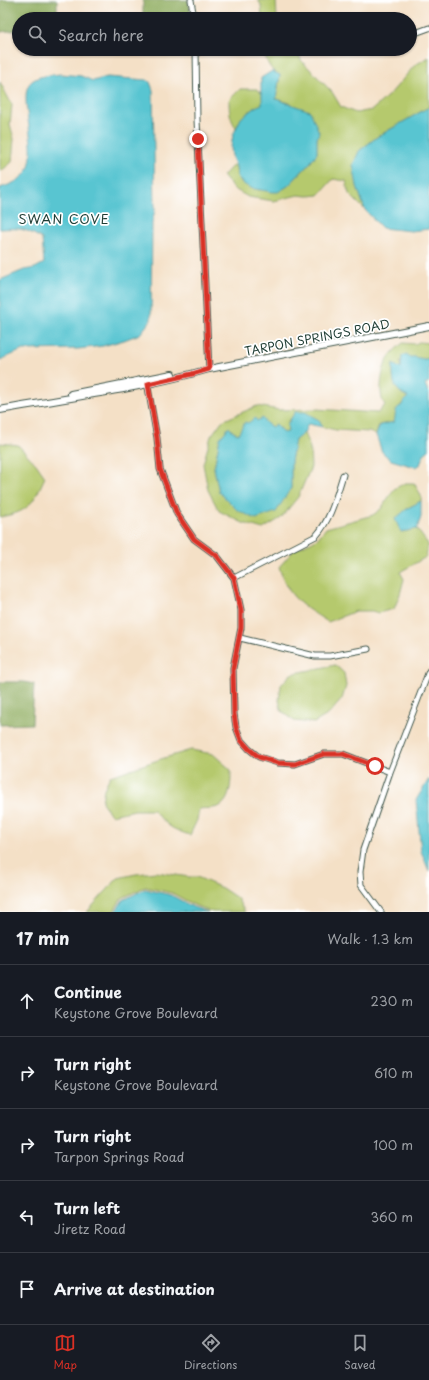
<!DOCTYPE html>
<meta charset="utf-8">
<style>
:root{--surface:#171b24;--page:#20242c;--text:#f1f3f6;--muted:#9ea1a6;--line:#363941;--accent:#d93025}
body{margin:0;font-family:"Playpen Sans",sans-serif;background:var(--page);color:var(--text)}
.stop{position:absolute;width:12px;height:12px;margin:-9px;border:3px solid #d93025;border-radius:50%;background:#fff}
.stop.end{background:#d93025;border-color:#fff;box-shadow:0 1px 4px #0008}
.list{margin:0;padding:0;list-style:none}
h2{display:flex;justify-content:space-between;align-items:center;height:52px;margin:0;padding:0 16px;font-size:17px}
h2 small{font-size:13px;font-weight:400;color:var(--muted)}
.list li{display:grid;grid-template-columns:26px 1fr auto;gap:12px;align-items:center;box-sizing:border-box;height:72px;padding:0 16px;border-top:1px solid var(--line)}
.list b{display:block;font-size:15px;white-space:nowrap}
.list p{margin:0;font-size:13px;white-space:nowrap;color:var(--muted)}
.list em{font-size:13px;font-style:normal;color:var(--muted)}
.icon{flex:none;width:22px;height:22px;fill:none;stroke:currentColor;stroke-width:2;stroke-linecap:round;stroke-linejoin:round}
.map{position:relative;flex:none;width:429px;height:912px;overflow:hidden}
.search{position:absolute;background:var(--surface);box-shadow:0 1px 3px #0004;left:12px;right:12px;top:12px;height:44px;display:flex;align-items:center;gap:10px;box-sizing:border-box;padding:0 14px;border-radius:22px;color:var(--muted);font-size:15px}
.sheet{height:412px;background:var(--surface)}
nav{display:flex;justify-content:space-around;align-items:center;box-sizing:border-box;height:56px;border-top:1px solid var(--line);background:var(--surface);font-size:11px;color:var(--muted)}
nav a{display:grid;justify-items:center;gap:2px}
nav .on{color:var(--accent)}
.map>svg:first-child{display:block}
.green{fill:#b5c96d;stroke:#6a8350}
.forest{fill:#90ad60;stroke:#58754a}
.water{fill:#58c5d1;stroke:#3c8182}
.lines{fill:none;stroke-linecap:round;stroke-linejoin:round}
.minor-casing{stroke:#3f554a;stroke-width:7}
.major-casing{stroke:#3f554a;stroke-width:8}
.minor{stroke:#fff;stroke-width:5}
.major{stroke:#fff;stroke-width:6}
.route{stroke:#d93025;stroke-width:5}
.labels{text-anchor:middle;dominant-baseline:central;stroke-width:3.5;stroke-linejoin:round;paint-order:stroke}
.street-label{font-size:12px;fill:#1f3d34;stroke:#fff}
.neighbourhood-label{font-size:13px;letter-spacing:1px;fill:#1f3d34;stroke:#fff}
</style>
<div class="map">
<svg width="429" height="912" viewBox="0 0 429 912">
<rect width="100%" height="100%" fill="#fff"/>
<filter id="ink" filterUnits="userSpaceOnUse"><feTurbulence type="fractalNoise" baseFrequency=".025" numOctaves="2"/><feDisplacementMap in="SourceGraphic" scale="8" xChannelSelector="R" yChannelSelector="G"/><feConvolveMatrix kernelMatrix="1 2 1 2 8 2 1 2 1" color-interpolation-filters="sRGB"/></filter>
<filter id="wash" filterUnits="userSpaceOnUse"><feTurbulence type="fractalNoise" baseFrequency=".012" numOctaves="4" result="noise"/><feDisplacementMap in="SourceGraphic" scale="16" xChannelSelector="R" yChannelSelector="G"/><feGaussianBlur stdDeviation="0.9" result="paint"/><feColorMatrix in="noise" values="0 0 0 0 0 0 0 0 0 0 0 0 0 0 0 0 0 1.4 0 .05"/><feComposite in="paint" operator="in"/></filter>
<g filter="url(#wash)">
<rect width="100%" height="100%" fill="#f4e0c6"/>
<path class="green" d="M258,0H276L277,19H262L261,5Z
M264,49H297L301,60L332,92L341,107L356,113L372,110L391,93L415,65L429,57V107L377,137L359,151L357,186L365,210L349,194L346,181L333,179L319,195L308,196L298,195L274,201L248,197L234,189L223,176L235,163L236,167L237,176L258,190L288,186L310,163L317,153V139L319,132L290,103L276,99L280,76C269,69 266,62 264,49Z
M0,82L12,105L10,124L14,139L12,162L0,172Z
M240,89H257L262,94L263,104C249,109 242,116 236,128C230,119 229,111 229,100Z
M419,342L429,343V359C415,360 416,354 400,361L401,369L393,364C393,379 392,390 408,397C401,402 397,414 394,422L379,425L376,435L369,432L336,430L322,427L319,420L295,413L291,419L288,421V432L283,433L276,424L272,427L257,421L243,426L238,434L233,432L229,427L220,438L214,468L219,492L291,489V461L295,439L304,433L310,448L311,467L298,497L281,518L263,529L243,523L219,511L208,490L203,464L211,436L222,421L257,406L279,410L316,409L378,413L385,405C377,396 382,366 389,357C393,351 398,347 403,343L415,344Z
M0,443L18,445L36,464L45,477C33,503 30,512 0,517Z
M405,483H414L421,495V501L408,508L401,532L417,529L428,544L426,557L400,572L404,579L400,594L394,609L378,613L372,611H356L328,622C301,605 289,599 279,567L294,550L317,539L326,528L373,515L381,509L394,489Z
M335,665L344,673L346,686L342,699L329,714L314,723L294,721L281,710L279,700L281,685L291,674Z
M191,750L213,754L231,770C231,782 231,802 218,807C212,809 204,808 199,809L197,820L190,835C170,829 167,825 153,810H135L111,815L102,802L104,789L110,776L161,759Z
M156,872L189,877H197L222,888L237,898L245,912H212L194,905L172,893L145,887L122,898L113,912H87L118,878L136,874Z"/>
<path class="forest" d="M0,0H57V19H19V30L0,32Z
M143,0H188L192,19H143Z
M0,682H24L34,684L32,724L0,725Z"/>
<path class="water" d="M272,71L280,75L276,99L310,111L319,132L317,139V153L310,163L288,186L278,192H272L250,188L242,183L237,176L236,167L232,157L231,147L233,135L241,118L255,107L262,104V94L261,93V78Z
M61,74L81,76L93,81L107,77L147,80L150,82L153,90L155,210L152,223L151,320L140,334L124,340L103,346L78,349L23,350L0,360V280L24,270L35,268L44,263L42,239C25,228 20,228 0,229V188C9,185 17,182 24,175C44,154 14,94 32,81C40,75 52,75 61,74Z
M429,107V229L411,231L382,228L365,210L357,186L353,165L359,151L377,137Z
M407,354L409,357C417,356 421,360 429,359V382L425,384L429,394V450L424,454L420,465L415,467L391,460L382,452L376,435L380,425L394,422C396,416 394,408 401,406L405,400L408,397C392,389 393,380 393,364L401,369L402,356Z
M295,412H305L319,420L322,427L308,424L304,433L295,440L291,461V488L276,512L256,519L237,510L219,492L214,468L220,438L229,427L233,432L238,434L245,422L248,423L255,418L257,421L262,418L267,424L272,427L276,424L283,433L288,432L287,425Z
M421,501V517L417,529L401,532L395,519L408,508Z
M429,779V871L421,851L416,800Z
M145,889L171,895L193,907L208,912H115L123,900Z"/>
</g>
<g filter="url(#ink)">
<g class="lines">
<defs>
<path id="minor" d="M191,0L194,19
M410,32H418L429,28
M196,49L197,120L209,369
M147,382L157,438L160,469L177,514L194,539L217,556L234,578L241,610V628L233,668L234,714L236,727L241,740L249,749L259,757L278,763L295,764L324,754H343L390,772
M234,578L316,536C331,519 336,497 343,475
M240,638L315,656H330L368,649
M381,912L361,885L360,872L363,850L390,772L429,671"/>
<path id="major" d="M71,394L172,374
M0,410C70,397 141,389 209,369L429,326"/>
</defs>
<use href="#minor" class="minor-casing"/>
<use href="#major" class="major-casing"/>
<use href="#minor" class="minor"/>
<use href="#major" class="major"/>
</g>
</g>
<g class="lines" filter="url(#ink)">
<path class="route" d="M198,139L209,369L192,374L148,384L157,438L160,469L177,514L194,539L217,556L234,578L241,610V628L233,668L234,714L236,727L241,740L249,749L259,757L278,763L295,764L324,754H343L375,766"/>
</g>
<g class="labels">
<g class="street-label">
<text transform="translate(317 337) rotate(-11)">TARPON SPRINGS ROAD</text>
</g>
<g class="neighbourhood-label">
<text x="64" y="218">SWAN COVE</text>
</g>
</g>
</svg>
<div class="stop" style="left:375px;top:766px"></div>
<div class="stop end" style="left:198px;top:139px"></div>
<div class="search"><svg class="icon" aria-label="search" viewBox="0 0 24 24"><circle cx="10" cy="10" r="6"/><path d="M15 15l6 6"/></svg>Search here</div>
</div>
<section class="sheet">
<h2>17 min<small>Walk · 1.3 km</small></h2>
<ul class="list">
<li><svg class="icon" aria-label="ahead" viewBox="0 0 24 24"><path d="M12 20V5M6 11l6-6 6 6"/></svg><div><b>Continue</b><p>Keystone Grove Boulevard</p></div><em>230 m</em></li>
<li><svg class="icon" aria-label="right" viewBox="0 0 24 24"><path d="M7 20v-9h11M14 6l5 5-5 5"/></svg><div><b>Turn right</b><p>Keystone Grove Boulevard</p></div><em>610 m</em></li>
<li><svg class="icon" aria-label="right" viewBox="0 0 24 24"><path d="M7 20v-9h11M14 6l5 5-5 5"/></svg><div><b>Turn right</b><p>Tarpon Springs Road</p></div><em>100 m</em></li>
<li><svg class="icon" aria-label="left" viewBox="0 0 24 24"><path d="M17 20v-9H6M10 6l-5 5 5 5"/></svg><div><b>Turn left</b><p>Jiretz Road</p></div><em>360 m</em></li>
<li><svg class="icon" aria-label="arrive" viewBox="0 0 24 24"><path d="M6 21V4h12l-3 4 3 4H6"/></svg><div><b>Arrive at destination</b></div></li>
</ul>
</section>
<nav>
<a class="on"><svg class="icon" aria-label="map" viewBox="0 0 24 24"><path d="M3 6l6-2 6 2 6-2v14l-6 2-6-2-6 2zM9 4v14M15 6v14"/></svg>Map</a>
<a><svg class="icon" aria-label="directions" viewBox="0 0 24 24"><path d="M12 3l9 9-9 9-9-9zM9 14v-3h6M13 9l2 2-2 2"/></svg>Directions</a>
<a><svg class="icon" aria-label="saved" viewBox="0 0 24 24"><path d="M7 4h10v16l-5-4-5 4z"/></svg>Saved</a>
</nav>
